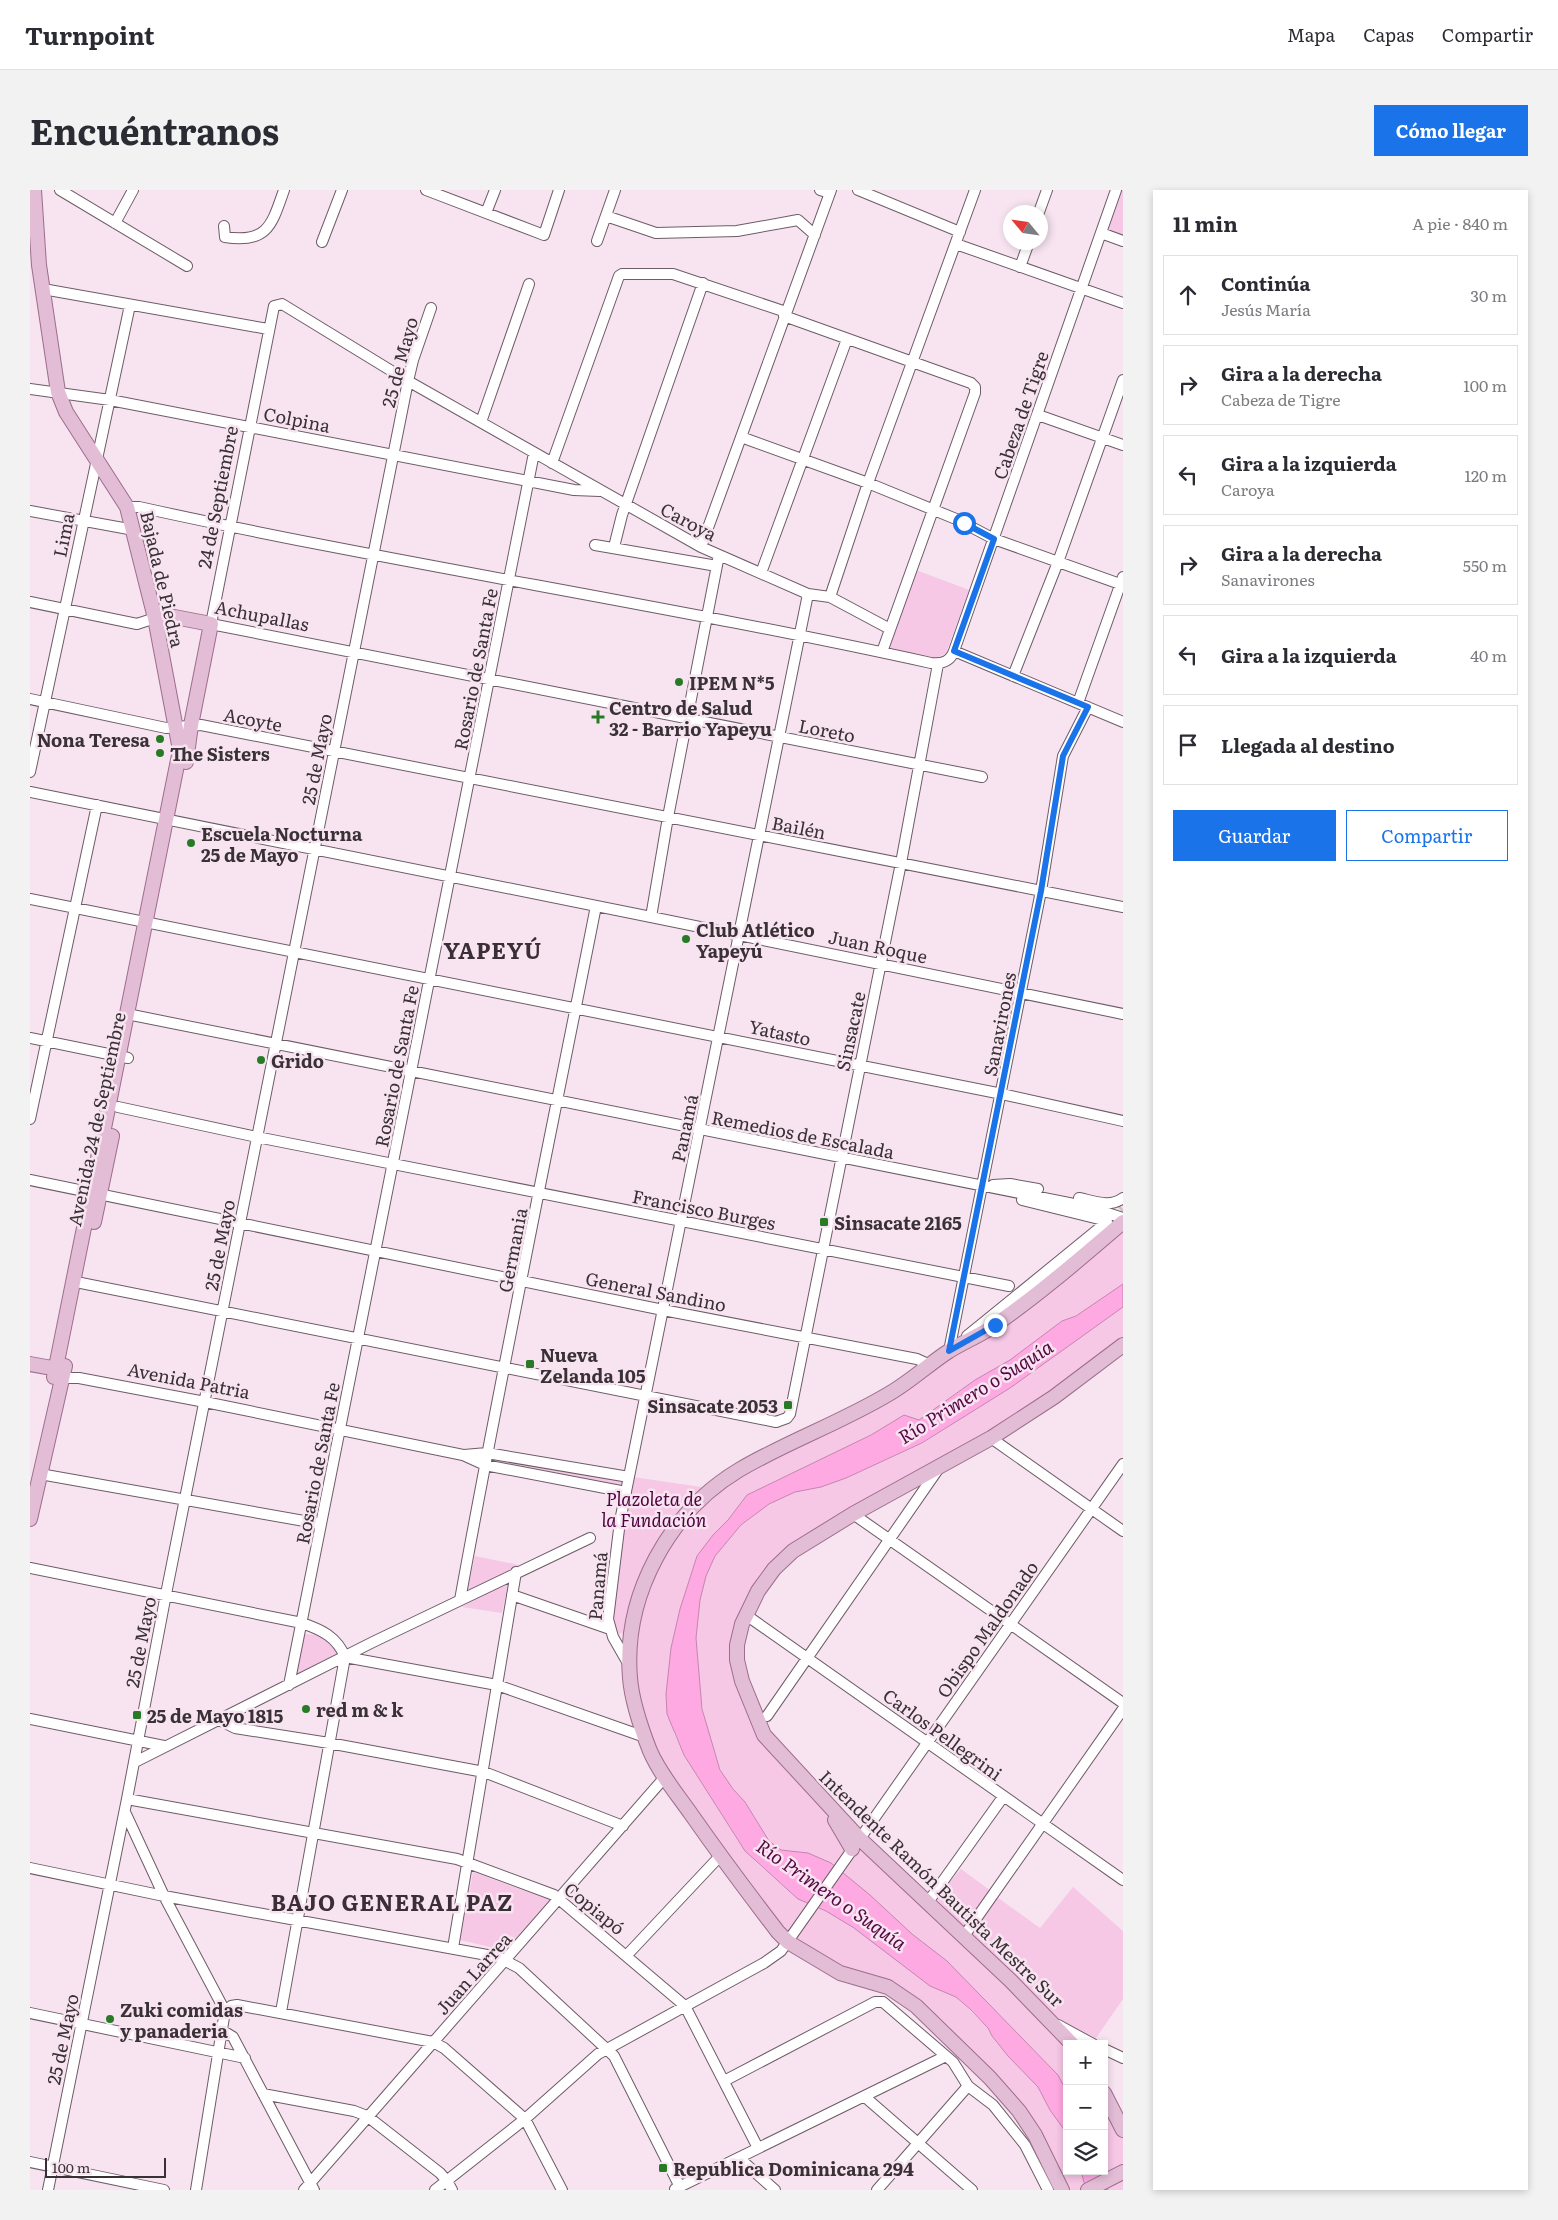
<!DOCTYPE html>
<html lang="es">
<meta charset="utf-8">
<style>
:root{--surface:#fff;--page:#f2f2f3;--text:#2b2b33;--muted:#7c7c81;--line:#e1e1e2;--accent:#1a73e8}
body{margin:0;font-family:Literata,serif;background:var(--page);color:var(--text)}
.controls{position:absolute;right:15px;bottom:15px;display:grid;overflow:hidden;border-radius:0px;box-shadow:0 2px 8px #0003}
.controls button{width:45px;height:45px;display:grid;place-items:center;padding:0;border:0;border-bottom:1px solid var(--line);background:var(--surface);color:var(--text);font:25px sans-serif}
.compass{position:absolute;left:973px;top:15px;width:45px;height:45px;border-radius:50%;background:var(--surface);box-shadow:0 2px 8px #0003;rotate:299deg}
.scale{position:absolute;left:15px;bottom:12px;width:121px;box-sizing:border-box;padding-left:5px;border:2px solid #393136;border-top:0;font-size:14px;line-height:18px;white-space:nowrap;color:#393136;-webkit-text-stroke:4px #f7e4f0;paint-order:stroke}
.stop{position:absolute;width:15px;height:15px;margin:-11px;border:4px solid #1a73e8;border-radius:50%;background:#fff}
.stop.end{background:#1a73e8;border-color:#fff;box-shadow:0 1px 5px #0008}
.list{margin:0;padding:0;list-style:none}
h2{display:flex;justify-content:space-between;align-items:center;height:65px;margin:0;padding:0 20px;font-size:21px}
h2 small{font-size:16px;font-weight:400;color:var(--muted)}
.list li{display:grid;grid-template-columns:32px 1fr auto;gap:15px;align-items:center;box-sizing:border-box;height:80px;margin:0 10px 10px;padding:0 10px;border:1px solid var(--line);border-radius:0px}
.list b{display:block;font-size:19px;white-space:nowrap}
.list p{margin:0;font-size:16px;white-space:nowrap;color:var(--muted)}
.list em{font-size:16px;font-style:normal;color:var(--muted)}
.actions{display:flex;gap:10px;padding:15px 20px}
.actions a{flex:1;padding:11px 0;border:1px solid var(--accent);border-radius:0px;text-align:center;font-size:18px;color:var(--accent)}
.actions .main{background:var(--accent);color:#fff}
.icon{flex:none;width:28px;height:28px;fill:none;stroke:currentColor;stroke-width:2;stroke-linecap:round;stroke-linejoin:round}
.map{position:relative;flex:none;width:1093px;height:2000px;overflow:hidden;border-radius:0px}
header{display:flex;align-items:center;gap:30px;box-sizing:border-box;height:70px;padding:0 25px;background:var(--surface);border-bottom:1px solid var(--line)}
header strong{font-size:24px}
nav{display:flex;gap:28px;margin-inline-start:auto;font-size:18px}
.intro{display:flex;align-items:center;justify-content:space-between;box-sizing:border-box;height:120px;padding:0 30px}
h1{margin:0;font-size:35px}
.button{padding:12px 22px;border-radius:0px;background:var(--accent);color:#fff;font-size:18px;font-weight:700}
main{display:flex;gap:30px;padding:0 30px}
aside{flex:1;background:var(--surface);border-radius:0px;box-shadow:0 2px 8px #0003}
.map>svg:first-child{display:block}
.green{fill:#f7c7e6}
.water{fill:#ffa9e3;stroke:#c485af}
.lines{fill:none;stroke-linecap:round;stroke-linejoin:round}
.minor-tunnel{stroke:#d1c0cb;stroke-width:10;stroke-dasharray:10 5;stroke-linecap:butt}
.minor-casing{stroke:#6d5c67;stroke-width:12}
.major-casing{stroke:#9c6e8c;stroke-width:16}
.minor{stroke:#fff;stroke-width:10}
.major{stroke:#e3bcd6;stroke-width:14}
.route{stroke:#1a73e8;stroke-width:6}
.poi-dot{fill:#287b26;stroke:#f7e4f0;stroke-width:2}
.labels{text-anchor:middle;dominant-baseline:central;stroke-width:5;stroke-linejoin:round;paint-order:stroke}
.street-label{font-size:18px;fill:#393136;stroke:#f7e4f0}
.poi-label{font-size:18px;font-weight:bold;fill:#393136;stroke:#f7e4f0;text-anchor:start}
.park-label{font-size:18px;font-style:italic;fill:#4f023f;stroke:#f7e4f0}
.water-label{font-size:19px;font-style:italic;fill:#540843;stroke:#f7e4f0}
.district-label{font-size:22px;font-weight:bold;letter-spacing:1px;fill:#3c2e37;stroke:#f7e4f0}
</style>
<header>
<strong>Turnpoint</strong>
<nav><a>Mapa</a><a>Capas</a><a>Compartir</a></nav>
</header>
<div class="intro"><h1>Encuéntranos</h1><a class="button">Cómo llegar</a></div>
<main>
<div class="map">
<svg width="1093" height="2000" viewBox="0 0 1093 2000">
<rect width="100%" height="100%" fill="#f7e4f0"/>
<path class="green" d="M1091,0H1093V48L1076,42Z
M886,380L939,400L916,463L903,470L859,460Z
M1093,1032V1094L1046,1126L1032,1131L980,1170L945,1190L889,1230L874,1225L841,1245L717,1305L698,1330L683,1345L667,1366L650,1419L641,1458L636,1504L644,1544L654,1565L706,1648L715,1661L729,1675L768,1709L796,1721L843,1751L900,1796L926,1807L958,1838L962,1847L978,1866L1008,1897L1020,1920L1033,1938L1037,1947V1981H1051L1056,2000H1032L1005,1945L886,1816L758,1752L635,1587L600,1491L610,1407L667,1311L850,1209Z
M1093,1117V1155L1082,1164L751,1371L707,1455L727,1533L1037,1854V1902L1028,1885L1015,1871L917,1771L882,1744L840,1705L801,1673L778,1663L751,1660L739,1651L715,1612L693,1587L675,1531L668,1491L666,1448L670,1410L676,1386L685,1366L711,1336L739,1314L765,1302L791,1297L816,1288L892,1254L980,1198Z
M459,1268L594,1289L593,1297L457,1274Z
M603,1287L678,1298L653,1322L596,1442L589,1444L586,1441L582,1426L595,1327Z
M445,1366L489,1375L437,1402Z
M479,1390L472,1423L432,1417Z
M274,1444C290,1443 299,1452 310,1463L266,1485Z
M931,1679L961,1701L933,1739L906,1708Z
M443,1682L520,1710L477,1761L430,1750Z
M1043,1697L1093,1741V1809L1066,1848L1019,1825L942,1743L967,1707L1010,1738Z
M1074,1903L1093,1940V2000H1078L1071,1981H1074Z"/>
<path class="water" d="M1093,1094V1117L980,1198L892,1253L816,1288L791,1297L765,1302L739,1314L711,1335L685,1366L676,1386L670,1410L666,1448L672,1519L690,1580L703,1599L715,1612L739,1651L751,1660L778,1663L801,1673L840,1705L882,1744L917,1771L1028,1885L1037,1902V1947L1033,1938L1020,1920L1008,1897L978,1866L962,1846L958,1838L941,1820L926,1807L900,1796L824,1738L796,1721L768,1709L715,1661L654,1565L637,1524L636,1504L641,1458L650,1419L667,1366L683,1345L698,1330L717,1305L841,1245L874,1225L889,1230L945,1190L980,1170L1032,1131L1046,1126Z
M1051,1981H1071L1078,2000H1056Z"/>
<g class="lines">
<path class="minor-tunnel" d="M1079,1030L1093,1019"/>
<defs>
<path id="minor" d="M30,0L157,76
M396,0L514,45L529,0
M790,0L800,3
M828,0L930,42
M1009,22L1017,0
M456,23L465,0
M576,26L626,43L707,41L768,30L785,45
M85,33L103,0
M194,36L195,47C238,54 242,34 254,0
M1071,43L1093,51
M567,51L585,0
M292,52L312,0
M926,54L1093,113
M990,77L999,52
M13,99L238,139
M754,126L941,193L945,197V203L852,462
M0,199L80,210L544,300L570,301
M1008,225L1093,255
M451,232L499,94
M711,247L838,293L926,329L964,349L1093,395
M522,273L589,86L592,84H643L756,122
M97,317H109C372,375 638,415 901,473C912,474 920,472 924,461L1086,0
M0,321L104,340
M565,355L687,376
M584,357L592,325L673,93
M671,357L801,0
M731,383L817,149
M800,407L838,293L945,0
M0,412L107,434L125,428
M860,439L800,407L778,404L671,357L378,191L252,114L244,116L181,434L952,587
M924,461L1093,532
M983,486L1028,372L1093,190
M0,509L136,538L171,535L1093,717
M1048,513L1093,387
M0,582L100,115
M0,602L621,727L1093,824
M0,709L972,904L1093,931
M621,727L638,627L689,365
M97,824L1059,1017L1093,1028
M0,848L98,868
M88,917L227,947L979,1096
M0,929L67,615
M0,990L633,1120L887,1169L900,1175
M963,995L980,994L1008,999
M1049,1008C1064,1011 1080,1018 1093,1008
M51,1093L746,1232L757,1228L760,1224L871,673L908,474
M937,1146L1077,1032L1073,1030L992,1010
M919,1161L1011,701L1033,566L1058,517
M32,1188H49L175,1212L433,1265L455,1275L596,1302
M961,1248L1093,1341
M434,1265L457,1263L599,1287
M10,1284L291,1334
M823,1324L1093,1513
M0,1378L272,1433C292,1440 307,1447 315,1467
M482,1405L580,1439
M430,1410C472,1178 520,948 566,716
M716,1425L1093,1690
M315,1467L467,1495L615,1547
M599,1475L583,1447L578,1429L590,1331L778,404
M259,1495L504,263
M737,1526L909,1278
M0,1529L134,1556
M189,1530L205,1538L299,1553L454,1582L593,1636
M105,1572L343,1452L560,1348
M97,1609L427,1669L524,1705L655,1816L728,1958
M95,1622L134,1706L195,1821
M0,1678L134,1706L468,1767L489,1778L584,1866L650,1997
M898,1712L973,1607
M934,1746L1093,1519
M423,1758L486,1382
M597,1765L690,1666
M195,1821L201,1816L207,1815L403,1852L414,1858L495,1929L532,2000
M251,1822L315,1467
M0,1823L215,1868
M1028,1835L1063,1854
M193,1841L203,1847L284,2000
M1074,1859L1093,1868
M694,1891L845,1812H853L923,1872L938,1896L963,1915L995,1955L1018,2000
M233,1904L324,1921L337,1926L410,1983L417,1991L422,2000
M835,1907L942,2000
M709,1968L745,2000
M0,1972L134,2000
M645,1999L916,1866
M18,2000L97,1609L136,1404L378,191L383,170L401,118
M166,2000L195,1821
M274,2000C394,1862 515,1726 635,1587
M405,2000L495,1929L568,1864L734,1773L751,1761L1093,1274
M847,2000L938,1896"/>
<path id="major" d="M4,0L9,75L28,202L36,222L97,317L125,428L150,560L24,1187
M125,428L134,425L181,434L161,535L156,572
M64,1032L82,946
M0,1174L33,1180
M0,1329L35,1176
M805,1630L822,1659
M1042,1854L981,1791L829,1648L734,1545L712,1491L707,1470V1455L712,1434L728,1401L744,1379L763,1361L823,1324L961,1248L1024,1207L1093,1155
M1074,1903L1093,1940
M1032,2000L1005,1945L989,1921L960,1888L886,1816L858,1797L810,1783L758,1752L748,1742C718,1703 689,1664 661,1624C647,1604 630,1584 620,1561C611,1538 602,1513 600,1488C593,1405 639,1322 709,1280C758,1251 813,1232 862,1202C882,1190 899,1174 919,1161C932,1153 946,1147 959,1139C1005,1108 1051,1068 1093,1032
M1058,2000L1093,1982"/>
</defs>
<use href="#minor" class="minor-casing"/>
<use href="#major" class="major-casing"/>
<use href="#minor" class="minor"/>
<use href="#major" class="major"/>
</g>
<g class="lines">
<path class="route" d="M934,333L964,349L924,461L1058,517L1033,566L1011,701L919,1161L965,1135"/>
</g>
<g class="poi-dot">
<circle cx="649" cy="492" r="5"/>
<path d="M565.5 519.5h5v5h5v5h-5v5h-5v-5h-5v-5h5z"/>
<circle cx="130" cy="549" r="5"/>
<circle cx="130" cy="563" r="5"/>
<circle cx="161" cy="653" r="5"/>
<circle cx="656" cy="749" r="5"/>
<circle cx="231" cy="870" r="5"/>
<rect x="789" y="1027" width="10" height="10" rx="2.5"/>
<rect x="495" y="1169" width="10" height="10" rx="2.5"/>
<rect x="753" y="1210" width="10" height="10" rx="2.5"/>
<circle cx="276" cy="1519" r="5"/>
<rect x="102" y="1520" width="10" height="10" rx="2.5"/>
<circle cx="80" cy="1829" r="5"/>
<rect x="628" y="1973" width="10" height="10" rx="2.5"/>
</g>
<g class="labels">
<g class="street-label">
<text transform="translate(369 172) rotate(-75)">25 de Mayo</text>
<text transform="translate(990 225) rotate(-71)">Cabeza de Tigre</text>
<text transform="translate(267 229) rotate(11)">Colpina</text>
<text transform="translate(187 307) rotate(-79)">24 de Septiembre</text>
<text transform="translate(659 331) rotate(28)">Caroya</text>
<text transform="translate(33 345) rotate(-79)">Lima</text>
<text transform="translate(133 389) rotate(77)">Bajada de Piedra</text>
<text transform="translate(232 425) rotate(11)">Achupallas</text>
<text transform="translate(445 479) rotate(-79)">Rosario de Santa Fe</text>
<text transform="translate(223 529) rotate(11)">Acoyte</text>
<text transform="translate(797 540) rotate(11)">Loreto</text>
<text transform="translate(286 569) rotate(-79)">25 de Mayo</text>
<text transform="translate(769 637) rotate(11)">Bailén</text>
<text transform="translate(848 756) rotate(12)">Juan Roque</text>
<text transform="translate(969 834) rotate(-79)">Sanavirones</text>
<text transform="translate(820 841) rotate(-78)">Sinsacate</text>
<text transform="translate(750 842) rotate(12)">Yatasto</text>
<text transform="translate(366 876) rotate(-79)">Rosario de Santa Fe</text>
<text transform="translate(66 929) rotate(-78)">Avenida 24 de Septiembre</text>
<text transform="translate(654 938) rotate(-78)">Panamá</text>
<text transform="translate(773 944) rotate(11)">Remedios de Escalada</text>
<text transform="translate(674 1019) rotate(11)">Francisco Burges</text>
<text transform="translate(189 1055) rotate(-79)">25 de Mayo</text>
<text transform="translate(482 1060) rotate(-79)">Germania</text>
<text transform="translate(626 1101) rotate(11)">General Sandino</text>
<text transform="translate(159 1190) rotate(11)">Avenida Patria</text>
<text transform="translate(287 1273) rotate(-79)">Rosario de Santa Fe</text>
<text transform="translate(567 1396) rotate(-85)">Panamá</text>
<text transform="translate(957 1439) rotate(-55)">Obispo Maldonado</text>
<text transform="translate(110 1452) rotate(-79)">25 de Mayo</text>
<text transform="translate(913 1544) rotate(36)">Carlos Pellegrini</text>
<text transform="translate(912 1698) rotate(44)">Intendente Ramón Bautista Mestre Sur</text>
<text transform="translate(565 1718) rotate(39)">Copiapó</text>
<text transform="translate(443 1783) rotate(-48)">Juan Larrea</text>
<text transform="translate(32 1849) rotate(-78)">25 de Mayo</text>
</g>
<g class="poi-label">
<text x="659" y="492">IPEM N*5</text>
<text x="579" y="517">Centro de Salud<tspan x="579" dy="21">32 - Barrio Yapeyu</tspan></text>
<text x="120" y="549" text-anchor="end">Nona Teresa</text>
<text x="140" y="563">The Sisters</text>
<text x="171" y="643">Escuela Nocturna<tspan x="171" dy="21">25 de Mayo</tspan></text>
<text x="666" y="739">Club Atlético<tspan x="666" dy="21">Yapeyú</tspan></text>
<text x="241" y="870">Grido</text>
<text x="804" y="1032">Sinsacate 2165</text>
<text x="510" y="1164">Nueva<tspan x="510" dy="21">Zelanda 105</tspan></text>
<text x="748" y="1215" text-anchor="end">Sinsacate 2053</text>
<text x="286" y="1519">red m &amp; k</text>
<text x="117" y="1525">25 de Mayo 1815</text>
<text x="90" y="1819">Zuki comidas<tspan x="90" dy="21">y panaderia</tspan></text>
<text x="643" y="1978">Republica Dominicana 294</text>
</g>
<g class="park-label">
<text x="624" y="1308">Plazoleta de<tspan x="624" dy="21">la Fundación</tspan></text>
</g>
<g class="water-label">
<text transform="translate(945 1201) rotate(-32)">Río Primero o Suquía</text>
<text transform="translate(802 1704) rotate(35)">Río Primero o Suquía</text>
</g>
<g class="district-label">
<text x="463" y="759">YAPEYÚ</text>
<text x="362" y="1711">BAJO GENERAL PAZ</text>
</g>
</g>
</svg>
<div class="controls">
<button>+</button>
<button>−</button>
<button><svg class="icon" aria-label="layers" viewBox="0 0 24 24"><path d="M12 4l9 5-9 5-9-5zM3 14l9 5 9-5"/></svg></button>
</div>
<svg class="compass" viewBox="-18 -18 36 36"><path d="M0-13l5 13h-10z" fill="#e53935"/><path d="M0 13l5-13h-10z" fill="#7c7c81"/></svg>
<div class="scale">100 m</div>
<div class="stop" style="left:934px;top:333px"></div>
<div class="stop end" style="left:965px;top:1135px"></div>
</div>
<aside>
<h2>11 min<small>A pie · 840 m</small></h2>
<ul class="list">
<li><svg class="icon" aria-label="ahead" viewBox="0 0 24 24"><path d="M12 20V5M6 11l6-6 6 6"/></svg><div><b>Continúa</b><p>Jesús María</p></div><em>30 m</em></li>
<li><svg class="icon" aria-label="right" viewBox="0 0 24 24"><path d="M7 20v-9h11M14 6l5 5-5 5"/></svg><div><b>Gira a la derecha</b><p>Cabeza de Tigre</p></div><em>100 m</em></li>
<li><svg class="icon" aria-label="left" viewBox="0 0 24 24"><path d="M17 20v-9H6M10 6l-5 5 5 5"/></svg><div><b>Gira a la izquierda</b><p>Caroya</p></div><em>120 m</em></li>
<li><svg class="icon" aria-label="right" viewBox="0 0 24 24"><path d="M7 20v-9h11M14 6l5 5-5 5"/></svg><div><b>Gira a la derecha</b><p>Sanavirones</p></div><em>550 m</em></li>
<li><svg class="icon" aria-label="left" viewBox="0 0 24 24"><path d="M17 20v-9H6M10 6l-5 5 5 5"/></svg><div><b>Gira a la izquierda</b></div><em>40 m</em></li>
<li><svg class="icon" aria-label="arrive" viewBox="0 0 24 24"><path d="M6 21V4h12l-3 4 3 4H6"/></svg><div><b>Llegada al destino</b></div></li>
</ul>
<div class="actions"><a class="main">Guardar</a><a>Compartir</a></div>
</aside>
</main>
